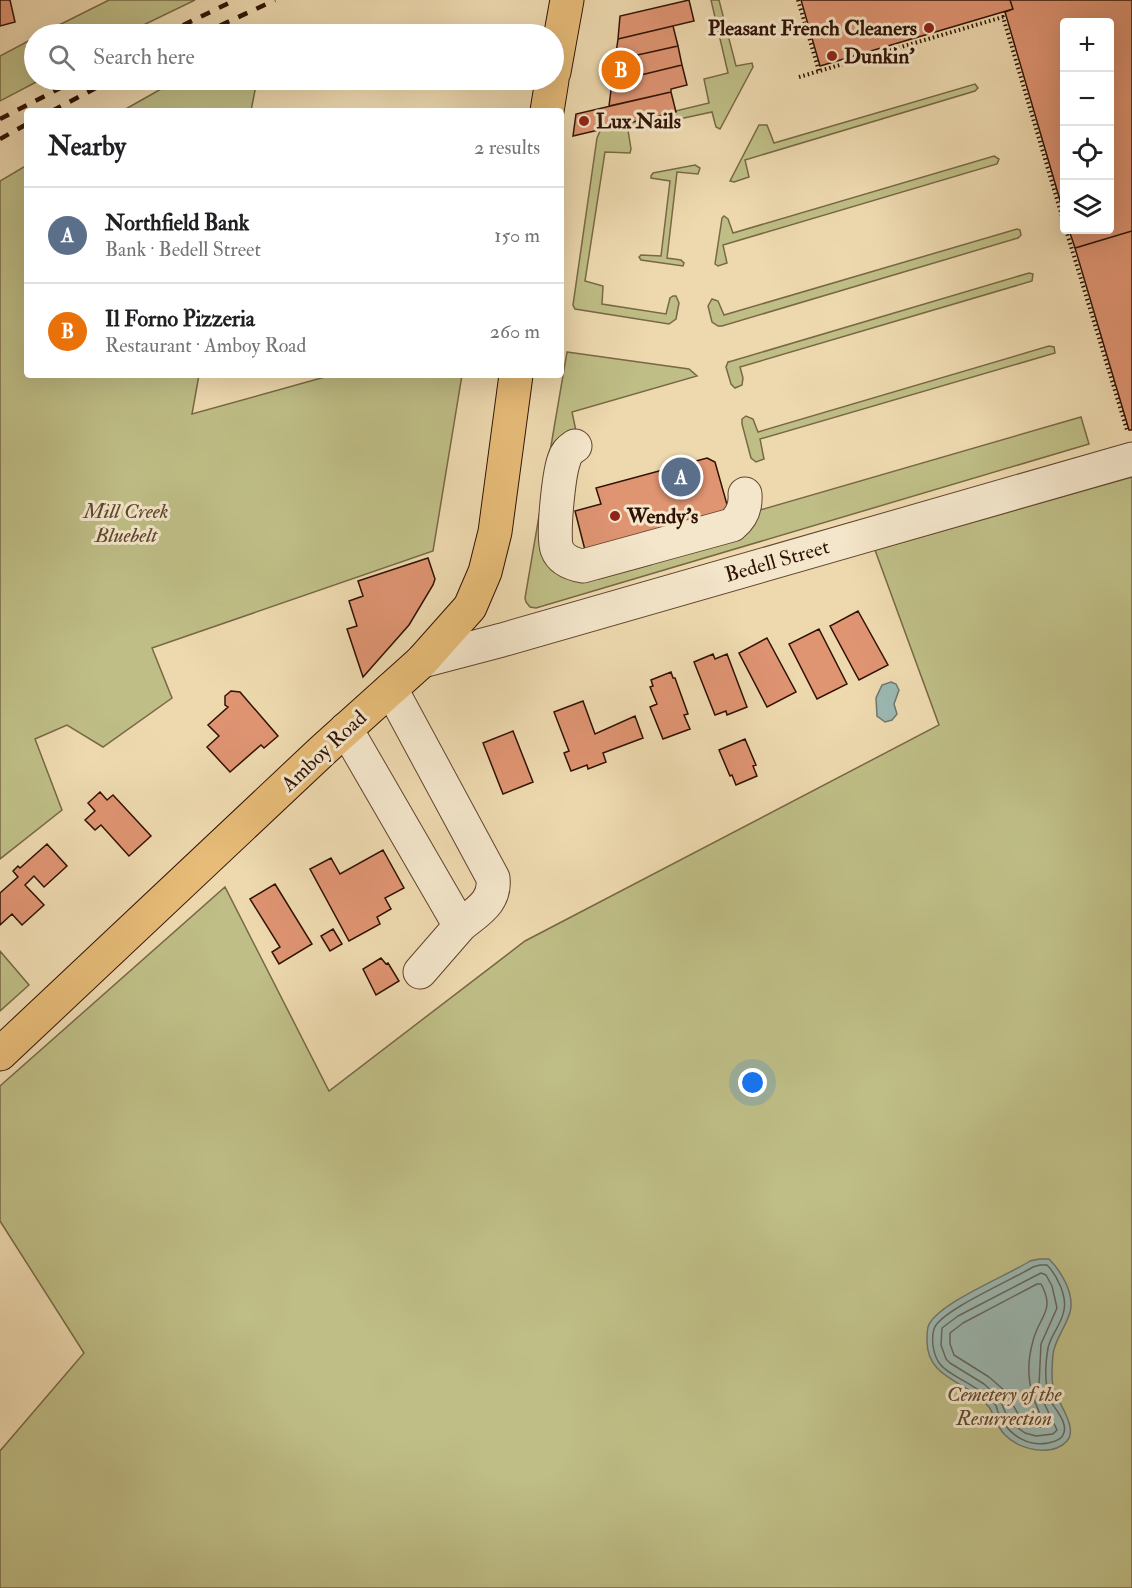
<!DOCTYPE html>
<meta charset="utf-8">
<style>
:root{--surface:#fff;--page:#f6f6f6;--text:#202124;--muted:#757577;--line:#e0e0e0;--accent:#8f2418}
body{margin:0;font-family:"IM FELL Double Pica",serif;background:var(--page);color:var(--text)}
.controls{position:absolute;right:18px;top:18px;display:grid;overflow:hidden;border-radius:6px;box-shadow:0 6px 24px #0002}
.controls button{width:54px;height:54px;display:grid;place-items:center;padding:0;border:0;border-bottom:2px solid var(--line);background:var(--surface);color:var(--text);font:30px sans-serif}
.you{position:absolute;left:753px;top:1083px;width:21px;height:21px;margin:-15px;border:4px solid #fff;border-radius:50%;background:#1a73e8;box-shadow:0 0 0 9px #1a73e833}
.badge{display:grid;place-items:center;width:39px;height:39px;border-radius:50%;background:var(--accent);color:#fff;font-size:20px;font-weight:700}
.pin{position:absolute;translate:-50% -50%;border:3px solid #fff;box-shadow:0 2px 6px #0006}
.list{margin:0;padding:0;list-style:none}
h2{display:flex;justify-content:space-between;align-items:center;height:78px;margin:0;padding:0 24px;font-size:26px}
h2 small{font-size:20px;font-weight:400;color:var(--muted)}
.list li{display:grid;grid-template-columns:39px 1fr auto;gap:18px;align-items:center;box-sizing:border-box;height:96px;padding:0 24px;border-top:2px solid var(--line)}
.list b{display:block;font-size:22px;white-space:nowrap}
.list p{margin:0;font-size:20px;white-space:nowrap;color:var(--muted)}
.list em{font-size:20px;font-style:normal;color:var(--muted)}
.icon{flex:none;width:33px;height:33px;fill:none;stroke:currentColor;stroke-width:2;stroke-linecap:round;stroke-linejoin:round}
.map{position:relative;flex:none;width:1132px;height:1588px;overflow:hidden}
.search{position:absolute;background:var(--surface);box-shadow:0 6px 24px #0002;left:24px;top:24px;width:540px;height:66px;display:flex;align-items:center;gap:15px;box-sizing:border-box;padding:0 21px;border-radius:33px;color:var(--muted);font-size:22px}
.panel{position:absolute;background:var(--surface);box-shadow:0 6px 24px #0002;left:24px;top:108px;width:540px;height:270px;border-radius:6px}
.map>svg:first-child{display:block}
.green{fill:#bfbe86;stroke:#786845;stroke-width:1.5}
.water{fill:#9bb9b3;stroke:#70766d;stroke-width:1.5}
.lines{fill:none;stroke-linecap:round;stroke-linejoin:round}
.shore{stroke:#66665c;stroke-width:1.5}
.building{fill:#df9472;stroke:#301204;stroke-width:1.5}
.minor-casing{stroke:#60442f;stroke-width:35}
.major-casing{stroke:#301204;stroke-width:35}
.path{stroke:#301204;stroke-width:4;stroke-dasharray:1.5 3;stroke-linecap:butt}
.minor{stroke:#f4e6cb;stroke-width:33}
.major{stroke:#e7bc78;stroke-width:33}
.rail{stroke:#301204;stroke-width:4.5;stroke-dasharray:10 10;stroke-linecap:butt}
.poi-dot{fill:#8f2418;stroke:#f4e6cb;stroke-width:2}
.labels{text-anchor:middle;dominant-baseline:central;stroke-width:6;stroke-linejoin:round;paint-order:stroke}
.poi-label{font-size:21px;font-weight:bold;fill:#301204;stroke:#f4e6cb;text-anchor:start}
.park-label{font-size:21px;font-style:italic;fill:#5b462b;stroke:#f4e6cb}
.street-label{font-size:21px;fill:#301204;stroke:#f4e6cb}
</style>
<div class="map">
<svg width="1132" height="1588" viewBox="0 0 1132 1588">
<rect width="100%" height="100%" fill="#eed9af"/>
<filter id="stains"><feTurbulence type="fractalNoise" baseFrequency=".00333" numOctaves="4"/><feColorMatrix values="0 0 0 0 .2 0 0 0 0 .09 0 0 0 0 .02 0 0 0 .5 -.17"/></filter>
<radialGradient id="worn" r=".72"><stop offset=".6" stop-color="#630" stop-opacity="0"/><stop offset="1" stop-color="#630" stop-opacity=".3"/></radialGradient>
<path class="green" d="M109,0H195L125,34H41Z
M711,0H719L736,66L752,63L753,67L720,129L716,127L712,112L628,130L631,149L630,153L605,152L585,281L603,286L602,304L666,314L670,298L673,296H676L679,303L676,319L669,324L575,309L573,305L597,138L601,129L709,103L704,79L728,73Z
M34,38V80H40L0,101V56Z
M177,80H257L251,111H122Z
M975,84L978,88L975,91L745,160L749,177L734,182L730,181L759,125H767L774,143Z
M994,156L999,159L997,164L723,245L727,263L718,266L715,264L722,218L724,216L728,219L733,233Z
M27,165V375H199L192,414L332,375H462L433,551L152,648L172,698L103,747L67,725L35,739L62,810L0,859V181Z
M695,165L700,168L698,174L677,172L667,258L681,260L684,263L683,266L641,260L639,257L641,255L661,256L670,181L651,178V176L653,173Z
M1017,229L1020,230L1021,235L1018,238L722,326H718L712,322L708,306L712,299L718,301L724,315Z
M1029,273L1033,274L1032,281L740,367L743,378L742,385L735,388L731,384L726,367L728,362L732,361Z
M1049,346L1054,347L1055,353L760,439L764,459L756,462L751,458L742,424V419L746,416L753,419L758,432Z
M567,352L689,369L697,376L572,412L576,431L546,532L593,576L599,579L650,565L760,510L1081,417L1089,444L536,608L530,607L526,602L525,598Z
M1132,477V1588H0V1451L84,1353L0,1221V1086L225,887L329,1091L525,941L939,725L875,550Z
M0,951L29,985L0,1011Z"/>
<path class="water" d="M891,682L896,684L899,690L894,704L897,714L892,720L885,722L877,716L876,698L882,685Z
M1039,1259H1049C1061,1271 1075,1294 1070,1312C1066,1327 1055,1339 1053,1354C1052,1365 1051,1376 1053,1386C1056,1401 1079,1427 1067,1441C1051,1458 1019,1449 1005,1435C996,1426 995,1416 989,1407C969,1381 927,1380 927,1341C927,1336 927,1331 928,1327C935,1304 1009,1275 1030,1261Z"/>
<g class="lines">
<path class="shore" d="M1040,1265H1047C1057,1275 1067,1296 1064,1310C1062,1324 1051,1334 1048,1348C1045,1365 1044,1385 1051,1402C1056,1410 1069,1424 1063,1435C1061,1440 1053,1442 1048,1443C1029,1447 1012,1436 1002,1421C998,1416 998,1409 995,1404C991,1400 986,1395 981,1392C970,1382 948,1375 940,1364C933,1355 931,1340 934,1329C939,1311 1014,1279 1033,1267Z
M1041,1273L1046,1275L1052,1286L1057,1308L1041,1344L1039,1385L1044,1403L1057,1430L1053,1434L1036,1436L1025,1433L1015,1426L1007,1416L999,1398L984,1384L950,1363L946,1359L941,1345L942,1328L958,1316Z
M1037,1284H1041C1056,1311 1039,1316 1033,1341C1024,1372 1030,1396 1045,1424L1043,1427H1036L1021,1419L1005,1391L989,1377L954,1355L950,1344V1333L963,1323Z"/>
</g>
<path class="building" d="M0,0H10L15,22L0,26Z
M689,0L694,21L618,39L620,16Z
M801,0H1010L1013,9L820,66Z
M1010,0H1132V231L1075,248L1069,230H1110V22H1064V214L1005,12L1013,9Z
M673,26L678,46L615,60L618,39Z
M520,27L519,34H498Z
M678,46L682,65L612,82L615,60Z
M682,65L687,85L671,89V92L609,106L612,82Z
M459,80H481V84L459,81Z
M671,92L676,112L573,136L576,114Z
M1132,231V430H1129L1075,248Z
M707,458L715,462L728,508L723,515L585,550L575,511L601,504L596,488Z
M428,558L435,579L433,585L409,625L363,677L347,629L357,626L349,601L363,596L358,581Z
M858,611L888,665L859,680L830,626Z
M819,629L847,684L817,699L789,644Z
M767,638L796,692L767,707L739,653Z
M713,654L715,659L727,654L747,707L727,715L726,711L715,715L694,662Z
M671,672L673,678H675L688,714L684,715L690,729L663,739L650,707L657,704L650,687L653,686L651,680Z
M231,691L240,692L278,736L264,748L261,745L230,772L207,747L219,736L208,725L228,707L225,705V696Z
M583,701L595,734L635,716L643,738L603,753L606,762L588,769L587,765L571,771L564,753L569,751L554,712Z
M513,731L533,782L503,794L483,743Z
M745,739L756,765L753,766L757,776L736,785L732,775L730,776L719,750Z
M100,792L107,800L113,795L151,836L129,856L101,825L95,830L85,820L95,811L88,803Z
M47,844L67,866L44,887L34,876L25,885L44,905L22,925L12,914L0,925V893L18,877L13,871L18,866L20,868Z
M383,850L404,888L385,898L391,909L377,917L380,924L349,941L310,869L331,858L340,874Z
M275,884L312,944L279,964L272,952L280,947L250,899Z
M333,929L342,944L330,951L321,936Z
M381,958L386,964L388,963L399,981L376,995L363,969Z"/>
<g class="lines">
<defs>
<path id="minor" d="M575,446C569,450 566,453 564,460C559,474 552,536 557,549C561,560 572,564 583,566L732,525C742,517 746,507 745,494
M422,661L502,640L1132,459
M391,689L493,878C496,903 476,912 460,926
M346,729L460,926L420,972"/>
<path id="major" d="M554,72L567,0
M547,111L552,80
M0,1054L323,750L422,661L470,607L485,572L495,532L516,375"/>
</defs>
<use href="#minor" class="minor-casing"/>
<use href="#major" class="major-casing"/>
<path class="path" d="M798,0L819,71
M799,77L1003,17L1064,223
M1066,230L1127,430"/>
<use href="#minor" class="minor"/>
<use href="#major" class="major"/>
<path class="rail" d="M165,34L235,0
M202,34L275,0
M52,111L111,80
M0,119L76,80
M0,139L27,124"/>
</g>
<g class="poi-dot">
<circle cx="929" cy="28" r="6"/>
<circle cx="832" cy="56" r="6"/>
<circle cx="584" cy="121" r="6"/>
<circle cx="615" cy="516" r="6"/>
</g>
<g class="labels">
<g class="poi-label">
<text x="917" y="28" text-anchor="end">Pleasant French Cleaners</text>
<text x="844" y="56">Dunkin'</text>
<text x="596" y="121">Lux Nails</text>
<text x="627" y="516">Wendy's</text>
</g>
<g class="park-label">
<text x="126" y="511">Mill Creek<tspan x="126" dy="24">Bluebelt</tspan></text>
<text x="1004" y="1394">Cemetery of the<tspan x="1004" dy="24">Resurrection</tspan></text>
</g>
<g class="street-label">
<text transform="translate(777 561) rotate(-16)">Bedell Street</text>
<text transform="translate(324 751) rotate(-43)">Amboy Road</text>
</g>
</g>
<rect width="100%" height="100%" filter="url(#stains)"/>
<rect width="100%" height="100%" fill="url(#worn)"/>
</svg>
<div class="controls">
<button>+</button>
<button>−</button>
<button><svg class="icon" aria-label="locate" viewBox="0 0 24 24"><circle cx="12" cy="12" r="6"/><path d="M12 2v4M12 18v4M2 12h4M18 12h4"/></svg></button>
<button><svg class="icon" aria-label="layers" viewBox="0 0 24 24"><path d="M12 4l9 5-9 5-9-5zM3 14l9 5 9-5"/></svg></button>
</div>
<div class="you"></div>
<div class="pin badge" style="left:681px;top:477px;background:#5c6f8a">A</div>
<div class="pin badge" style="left:621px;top:70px;background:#e8710a">B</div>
<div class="search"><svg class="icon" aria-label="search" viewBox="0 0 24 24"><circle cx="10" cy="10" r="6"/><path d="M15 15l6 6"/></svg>Search here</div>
<section class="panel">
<h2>Nearby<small>2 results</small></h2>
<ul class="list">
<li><span class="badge" style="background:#5c6f8a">A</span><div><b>Northfield Bank</b><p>Bank · Bedell Street</p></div><em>150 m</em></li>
<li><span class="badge" style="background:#e8710a">B</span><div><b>Il Forno Pizzeria</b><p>Restaurant · Amboy Road</p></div><em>260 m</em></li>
</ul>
</section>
</div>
